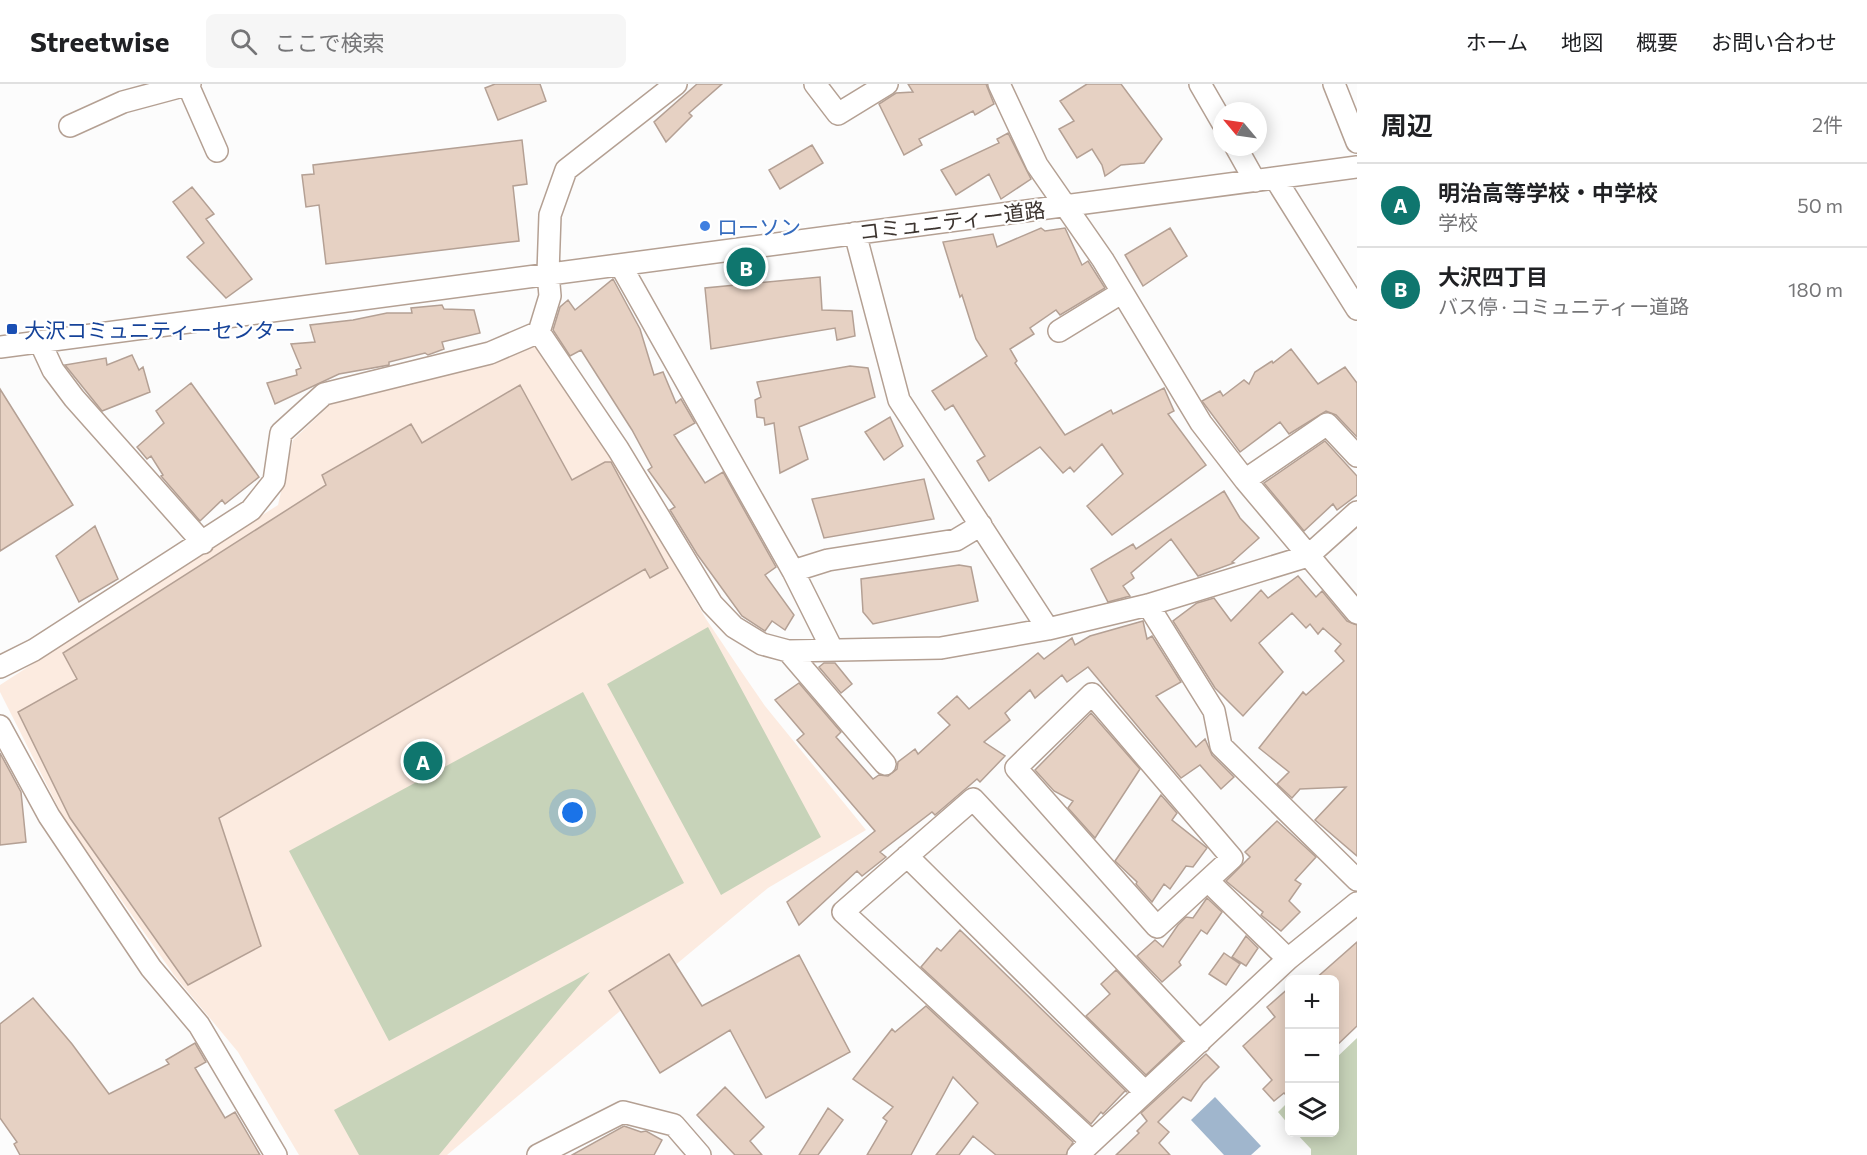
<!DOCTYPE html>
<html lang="ja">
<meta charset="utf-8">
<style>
:root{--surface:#fff;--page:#f6f6f6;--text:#202124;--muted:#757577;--line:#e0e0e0;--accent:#0f766e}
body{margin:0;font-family:Commissioner,"Noto Sans JP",sans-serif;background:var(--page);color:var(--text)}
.controls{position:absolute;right:18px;bottom:18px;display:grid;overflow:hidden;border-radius:9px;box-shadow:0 3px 15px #0003}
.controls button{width:54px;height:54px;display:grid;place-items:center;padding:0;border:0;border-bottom:2px solid var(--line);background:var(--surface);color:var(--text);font:30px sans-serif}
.compass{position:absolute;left:1213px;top:18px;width:54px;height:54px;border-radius:50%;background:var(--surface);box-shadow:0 3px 15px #0003;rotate:299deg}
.you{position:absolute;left:573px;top:729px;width:21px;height:21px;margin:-15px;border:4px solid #fff;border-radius:50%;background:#1a73e8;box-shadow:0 0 0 9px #1a73e833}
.badge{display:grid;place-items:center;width:39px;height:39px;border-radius:50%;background:var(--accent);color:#fff;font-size:20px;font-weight:700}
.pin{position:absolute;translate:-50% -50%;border:3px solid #fff;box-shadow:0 2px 6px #0006}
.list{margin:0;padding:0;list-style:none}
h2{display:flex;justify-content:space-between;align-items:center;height:78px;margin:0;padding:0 24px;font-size:26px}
h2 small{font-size:20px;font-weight:400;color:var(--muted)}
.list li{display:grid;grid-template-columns:39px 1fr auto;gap:18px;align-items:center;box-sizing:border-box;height:84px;padding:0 24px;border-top:2px solid var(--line)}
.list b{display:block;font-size:22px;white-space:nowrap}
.list p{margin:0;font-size:20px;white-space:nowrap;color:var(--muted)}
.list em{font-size:20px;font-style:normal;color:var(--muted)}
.icon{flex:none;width:33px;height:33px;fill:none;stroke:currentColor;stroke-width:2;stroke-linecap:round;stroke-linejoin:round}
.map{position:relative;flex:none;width:1357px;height:1071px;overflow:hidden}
header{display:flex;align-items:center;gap:36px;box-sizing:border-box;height:84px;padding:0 30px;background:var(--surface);border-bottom:2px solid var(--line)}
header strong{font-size:28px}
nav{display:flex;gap:33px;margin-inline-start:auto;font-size:21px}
.search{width:420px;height:54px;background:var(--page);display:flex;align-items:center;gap:15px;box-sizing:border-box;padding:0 21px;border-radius:9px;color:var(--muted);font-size:22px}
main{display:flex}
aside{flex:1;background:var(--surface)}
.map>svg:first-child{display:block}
.built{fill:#fcebe0}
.green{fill:#c7d3b9}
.water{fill:#a0b6cd}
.building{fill:#e6d1c3;stroke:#b4a094;stroke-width:1.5}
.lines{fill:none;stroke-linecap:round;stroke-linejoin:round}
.minor-casing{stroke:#b4a093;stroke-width:24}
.minor{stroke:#fff;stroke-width:21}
.shop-dot{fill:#3f7fe0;stroke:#fff;stroke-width:2}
.transit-dot{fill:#1a4fb4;stroke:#fff;stroke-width:2}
.labels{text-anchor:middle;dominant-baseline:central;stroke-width:4.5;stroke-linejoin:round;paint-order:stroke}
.street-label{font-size:21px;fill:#3d3530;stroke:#fff}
.shop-label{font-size:21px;fill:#366cbe;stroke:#fff;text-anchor:start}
.transit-label{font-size:21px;fill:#164399;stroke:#fff;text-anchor:start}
</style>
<header>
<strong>Streetwise</strong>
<div class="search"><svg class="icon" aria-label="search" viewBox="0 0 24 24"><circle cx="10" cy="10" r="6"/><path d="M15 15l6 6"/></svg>ここで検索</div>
<nav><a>ホーム</a><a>地図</a><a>概要</a><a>お問い合わせ</a></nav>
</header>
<main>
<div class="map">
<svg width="1357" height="1071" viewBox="0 0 1357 1071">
<rect width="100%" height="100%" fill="#fcfcfc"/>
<path class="built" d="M536,259L607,364L706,535L743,590L765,622L866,746L768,804L447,1071H299L238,968L174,891L63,733L0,608V601L278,421L293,356L332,319L494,277Z"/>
<path class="green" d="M708,543L821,753L721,811L607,600Z
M583,608L684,799L389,957L289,767Z
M590,888L439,1071H359L334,1026Z
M1357,954V1071H1311V1065L1296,1049L1334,1048L1335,975Z
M1289,1017V1041L1278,1028Z"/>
<path class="water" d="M1215,1013L1261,1062L1251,1071H1224L1191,1036Z"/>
<path class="building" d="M495,0H540L546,17L498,36L485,4Z
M697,0H722L689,29L692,32L666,58L654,38Z
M908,0H986L994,20L975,31L973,27L919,55L922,61L904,71L879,20L896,9L913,8Z
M1087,0H1121L1162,55L1144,79L1121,81L1105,92L1102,81L1092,65L1077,74L1059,45L1074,37L1060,17Z
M1008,49L1031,95L1001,115L989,90L956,111L941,86L999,59L997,55Z
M522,56L527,100L513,102L519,157L326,180L319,121L306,123L302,91L314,90L313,81Z
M812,61L823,79L780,105L769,86Z
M192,103L214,130L206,135L252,195L226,214L187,173L204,159L173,118Z
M1041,144L1045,147L1065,144L1082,181L1088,177L1105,204L1060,231L1056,226L1030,244L1034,250L1010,265L1017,277L1015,279L1051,331L1065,351L1111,326L1113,330L1164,304L1174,327L1168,330L1206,381L1112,451L1087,422L1123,390L1102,360L1074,388L1070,383L1063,389L1040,363L989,397L977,377L985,372L953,321L945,326L932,307L987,272L976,255L962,211L960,213L943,158L993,150L997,163Z
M1170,144L1187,172L1143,202L1125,171Z
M820,193L822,226L852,227L855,252L837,256L835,244L711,265L705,204Z
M613,195L640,245L654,291L663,288L676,319L681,315L695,339L674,351L705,399L723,388L776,483L765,491L794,531L785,546L772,537L765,547L742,532L697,470L670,426L675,423L648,386L652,383L632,346L581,266L570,272L553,246L560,223L568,216L575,226Z
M442,221L444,225L474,226L480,249L442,258L444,265L428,271L425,269L389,278V281L339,290L275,320L267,299L297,291L296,286L301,284L291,260L315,258L310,241L353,236L387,229H412L411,224Z
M1291,265L1318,300L1345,283L1357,299V353L1336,331L1326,327L1289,350L1280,338L1240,368L1202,317L1220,307L1223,312L1244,296L1249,300L1255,288L1272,277L1273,279Z
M132,271L139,286L143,283L150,308L102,327L65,281L106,274L107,281Z
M850,282L868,284L875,313L799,343L808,375L780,389L774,339L765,341L764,334L757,333L755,316L761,313L757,298Z
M191,299L259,393L225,420L222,416L200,437L161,392L163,391L151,372L147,375L137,363L164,339L156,327Z
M520,301L572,396L605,378H611L668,484L650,494L645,485L219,734L261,862L188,901L70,734L18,628L77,595L63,569L326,401L322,391L411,340L422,359Z
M0,305L73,421L0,467Z
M890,333L903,362L884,376L865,348Z
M1325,357L1357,392V411L1337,426L1333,420L1304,447L1264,399Z
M924,395L934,435L824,454L812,415Z
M1224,407L1240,434L1259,454L1232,478L1234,479L1198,492L1171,455L1131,489L1134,494L1123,502L1130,512L1108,518L1091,485L1133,460L1136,465Z
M95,442L118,495L79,518L56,472Z
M959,481L971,483L978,517L873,540L863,528L861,495Z
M1298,492L1316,513L1322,507L1347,537L1357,541V772L1315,736L1346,703L1300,705L1292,714L1277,700L1289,688L1259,664L1303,608L1306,611L1344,577L1335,567L1341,560L1323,544L1318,550L1310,540L1306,544L1292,529L1259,559L1283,588L1243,632L1215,604L1173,537L1197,519L1214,514L1231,537L1261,506L1268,514Z
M1143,537L1147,555L1152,552L1181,598L1156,612L1196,663L1205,655L1212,671L1234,693L1221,705L1200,681L1181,694L1088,583L1067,598L1062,591L1035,614L1030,606L1005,629L1010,636L984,658L1005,672L980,698L977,695L935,731L932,728L880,768L886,773L862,792L857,787L799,841L787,818L875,747L797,656L804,650L775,616L799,599L841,648L836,653L873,695L879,691L888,692L897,685L898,678L915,665L918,670L950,641L938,629L957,612L969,625L1038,569L1044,575L1072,554L1075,561L1090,552Z
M824,579H835L852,600L841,609L819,583Z
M1091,629L1140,685L1095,754L1068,724L1073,717L1054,707L1035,686Z
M0,669L21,708L26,758L0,761Z
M1161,711L1177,729L1172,736L1207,764L1193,783L1186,782L1170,805L1164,800L1152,818L1136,800L1137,798L1115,777Z
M1277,737L1316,773L1295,796L1301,800L1289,817L1300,828L1281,847L1261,831L1263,828L1226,797L1250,773L1245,768Z
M1207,814L1222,828L1207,850L1201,846L1179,878L1181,881L1162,898L1137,872L1155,856L1163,863L1178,841L1186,833L1193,834Z
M960,846L1127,1008L1125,1007L1103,1030L1101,1028L1091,1040L921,883L937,864L941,867Z
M1246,852L1258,864L1246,882L1232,873Z
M1357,858V942L1335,963V896H1314Z
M1224,869L1240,880L1226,901L1209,890Z
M669,870L702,922L799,871L850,968L766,1014L730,946L660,989L609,907Z
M1116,886L1182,957L1146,991L1086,932L1110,910L1101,900Z
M1290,903V1015L1284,1009L1274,1017L1263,1005L1272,996L1243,962L1275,933L1267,923Z
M33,914L72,960L109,1010L169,980L166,976L195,959L206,978L195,984L225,1034L235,1028L260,1071H20L14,1060L17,1058L0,1034V940Z
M926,922L1073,1058L1066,1071H996L973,1052L959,1071H936L978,1019L953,993L911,1071H867L887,1037L883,1034L893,1023L853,995L892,945L895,948Z
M1206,970L1219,983L1203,999L1191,1017L1183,1013L1158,1038L1169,1048L1159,1059L1170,1071H1116L1139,1049L1137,1047L1147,1037L1141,1029Z
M725,1003L764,1043L750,1057L762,1071H735L697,1031Z
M828,1024L843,1036L818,1071H799Z
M624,1042L641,1048L646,1047L662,1056L654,1071H572Z"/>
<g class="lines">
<defs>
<path id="minor" d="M815,0L838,30L887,0
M999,0L1037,81L1103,176L1201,339L1245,396L1357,529
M1200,0L1222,38
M1334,0L1357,58
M188,1L217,67
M70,42L123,18L190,0
M1236,63L1255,97
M1275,94L1357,225
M855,149L899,316L1048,545
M621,182L793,487L832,565
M1059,247L1121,209
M539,248L618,365L712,520L734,543L762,560L788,567L941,564L1048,545L1148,521L1308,472L1357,428
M40,258L53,286L74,314L203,459
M0,263L1357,83
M1245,396L1327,340L1357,372
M793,487L828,476L956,456L981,441
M1148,521L1214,627L1221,662L1357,796
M788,567L885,680
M0,583L34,566L251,426L274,397L281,349L324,310L490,269L539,248L550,212L548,189L550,131L566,86L676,0
M1092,610L1232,774L1157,843L1016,684Z
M0,642L49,732L151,884L199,941L276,1071
M907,772L1145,1008
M1208,797L1288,875
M1092,1058L843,828L973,715L1200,958
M538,1071L623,1028L674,1041L700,1071
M1078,1071L1288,875L1357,819"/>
</defs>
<use href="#minor" class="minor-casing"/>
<use href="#minor" class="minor"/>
</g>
<circle class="shop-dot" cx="705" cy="142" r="6"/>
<rect class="transit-dot" x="6" y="239" width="12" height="12" rx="3"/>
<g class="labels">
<g class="street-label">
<text transform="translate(952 136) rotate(-7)">コミュニティー道路</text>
</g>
<g class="shop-label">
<text x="717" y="142">ローソン</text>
</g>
<g class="transit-label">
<text x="24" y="245">大沢コミュニティーセンター</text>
</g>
</g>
</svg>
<div class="controls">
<button>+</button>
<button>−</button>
<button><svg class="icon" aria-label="layers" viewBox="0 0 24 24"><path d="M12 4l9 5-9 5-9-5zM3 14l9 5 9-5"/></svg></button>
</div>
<svg class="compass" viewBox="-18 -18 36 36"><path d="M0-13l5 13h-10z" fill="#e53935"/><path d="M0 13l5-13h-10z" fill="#757577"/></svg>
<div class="you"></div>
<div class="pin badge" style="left:423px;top:677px">A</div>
<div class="pin badge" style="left:746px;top:183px">B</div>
</div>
<aside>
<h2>周辺<small>2件</small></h2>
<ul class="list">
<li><span class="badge">A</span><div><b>明治高等学校・中学校</b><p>学校</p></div><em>50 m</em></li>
<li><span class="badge">B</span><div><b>大沢四丁目</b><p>バス停 · コミュニティー道路</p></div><em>180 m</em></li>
</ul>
</aside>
</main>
